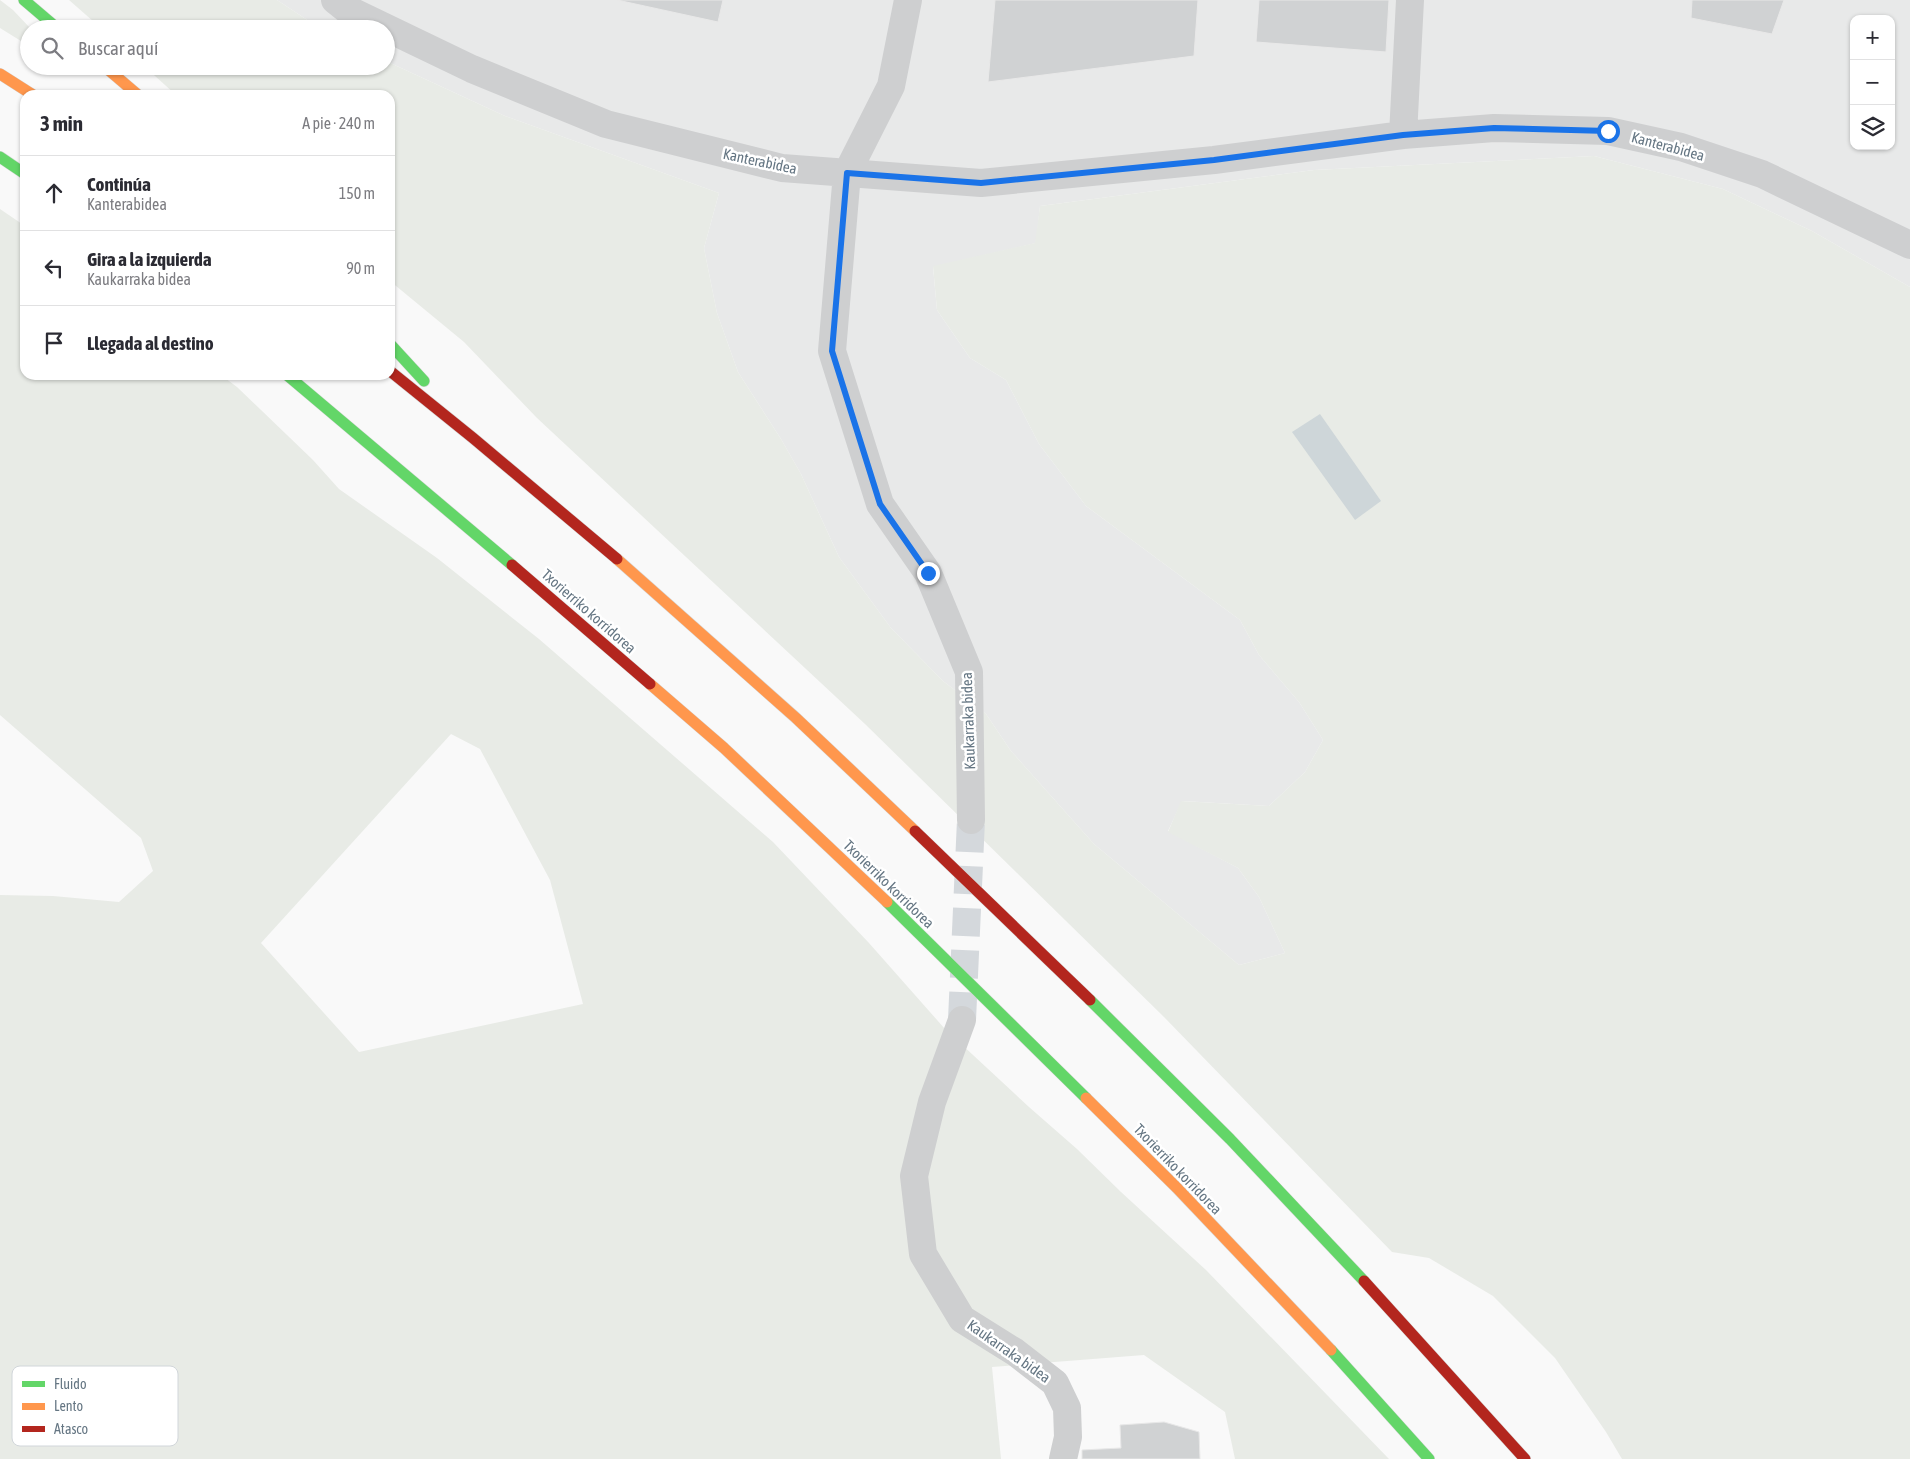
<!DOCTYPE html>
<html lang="es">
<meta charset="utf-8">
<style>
:root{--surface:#fff;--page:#f2f2f3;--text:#2b2b33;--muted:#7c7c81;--line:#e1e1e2}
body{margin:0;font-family:"Asap Condensed",sans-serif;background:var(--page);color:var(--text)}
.controls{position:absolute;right:15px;top:15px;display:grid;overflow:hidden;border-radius:10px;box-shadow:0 1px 4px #0004}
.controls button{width:45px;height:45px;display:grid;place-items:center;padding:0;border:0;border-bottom:1px solid var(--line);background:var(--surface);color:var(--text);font:25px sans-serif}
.stop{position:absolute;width:15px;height:15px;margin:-11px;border:4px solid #1a73e8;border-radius:50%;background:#fff}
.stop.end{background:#1a73e8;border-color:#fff;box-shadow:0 1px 5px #0008}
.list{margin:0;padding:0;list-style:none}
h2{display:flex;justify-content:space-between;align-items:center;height:65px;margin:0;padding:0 20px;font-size:21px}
h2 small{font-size:16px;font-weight:400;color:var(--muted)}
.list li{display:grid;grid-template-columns:32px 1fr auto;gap:15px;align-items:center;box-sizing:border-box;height:75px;padding:0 20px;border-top:1px solid var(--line)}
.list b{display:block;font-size:19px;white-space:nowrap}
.list p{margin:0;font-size:16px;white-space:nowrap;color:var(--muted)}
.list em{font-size:16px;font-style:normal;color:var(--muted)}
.icon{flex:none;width:28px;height:28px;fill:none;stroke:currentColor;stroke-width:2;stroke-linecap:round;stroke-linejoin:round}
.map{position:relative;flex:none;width:1910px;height:1459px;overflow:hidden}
.search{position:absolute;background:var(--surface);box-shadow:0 1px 4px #0004;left:20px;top:20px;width:375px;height:55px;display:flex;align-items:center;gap:12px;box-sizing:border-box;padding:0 18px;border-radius:28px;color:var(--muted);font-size:19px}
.panel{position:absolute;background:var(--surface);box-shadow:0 1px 4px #0004;left:20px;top:90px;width:375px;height:290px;border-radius:15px}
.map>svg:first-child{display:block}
.built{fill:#e8e9e9;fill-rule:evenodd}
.green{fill:#e8ebe6;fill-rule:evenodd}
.water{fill:#ced6d9}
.building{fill:#d0d2d3;stroke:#e8e8e8}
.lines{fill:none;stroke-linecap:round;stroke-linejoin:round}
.street-tunnel{stroke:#d4d8dc;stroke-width:28;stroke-dasharray:28 14;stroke-linecap:butt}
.fast-casing{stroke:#d5d6d6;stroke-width:12}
.slow-casing{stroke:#d5d6d6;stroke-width:12}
.jam-casing{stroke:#d5d6d6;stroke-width:12}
.street{stroke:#cecfd0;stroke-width:28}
.fast{stroke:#63d668;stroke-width:11}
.slow{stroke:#ff974d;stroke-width:11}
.jam{stroke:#b3261e;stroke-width:11}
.route{stroke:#1a73e8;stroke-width:6}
.labels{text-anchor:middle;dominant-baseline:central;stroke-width:5;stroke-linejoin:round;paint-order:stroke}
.street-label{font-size:15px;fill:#657683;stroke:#fff}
.key{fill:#fff;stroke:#d1d6da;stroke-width:1}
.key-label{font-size:14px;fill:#657683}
</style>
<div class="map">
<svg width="1910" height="1459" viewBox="0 0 1910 1459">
<rect width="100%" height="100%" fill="#f9f9f9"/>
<path class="built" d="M277,0H1910V287L1812,231L1723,189L1594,156L1314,170L1040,206L1036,243L933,267L937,310L970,358L1006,380L1039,444L1086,506L1240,620L1259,655L1299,702L1323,740L1305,772L1269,806L1182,801L1168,831L1238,868L1259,897L1285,953L1239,965L1094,844L1011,751L986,714L943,681L891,628L839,557L801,474L781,439L738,372L717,313L704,248L719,193L505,116L386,61V29H321ZM1854,19H1891V146H1854Z"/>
<path class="green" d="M0,0L13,10L31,29H29V46L0,28Z
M69,0H277L321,29H102Z
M386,61L505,116L719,193L704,248L717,313L738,372L781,439L801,474L839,557L891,628L943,681L986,714L1011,751L1094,844L1239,965L1285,953L1259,897L1238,868L1168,832L1181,801L1269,806L1305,772L1323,740L1299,702L1259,655L1240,620L1086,506L1039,444L1006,380L970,358L937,310L933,266L1035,243L1040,206L1314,170L1594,156L1723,189L1812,231L1910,287V1459H1622L1606,1432L1555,1358L1493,1296L1429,1258L1392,1252L1164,1017L865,724L537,418L464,342L390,281V95H176L144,66H386Z
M0,209L25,226V375H221L237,387L313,460L339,489L437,558L539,639L773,842L869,943L945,1029L1029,1107L1077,1149L1121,1192L1206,1270L1389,1459H1235L1225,1412L1144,1355L992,1367L1001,1459H0V895L53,896L119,902L153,871L141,838L0,715ZM451,734L480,749L550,880L583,1004L359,1052L261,943Z"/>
<path class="water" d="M1320,414L1381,501L1355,520L1292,432Z"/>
<path class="building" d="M617,0H723L718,22Z
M995,0H1198L1194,56L988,82Z
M1259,0H1389L1386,52L1256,42Z
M1692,0H1784L1772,34L1691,18Z
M1164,1422L1199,1432L1200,1459H1082V1450L1121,1448L1120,1425Z"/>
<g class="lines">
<path class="street-tunnel" d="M962,1020L971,820"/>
<defs>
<path id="fast" d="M24,0L58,29
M0,157L25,174
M390,344L424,381
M287,375L512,565
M887,902L1086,1098
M1090,1000L1230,1139L1364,1281
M1331,1350L1429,1459"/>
<path id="slow" d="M104,66L138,95
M0,74L33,95
M617,559L796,718L915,831
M650,684L724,748L887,902
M1086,1098L1177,1188L1331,1350"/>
<path id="jam" d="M390,371L473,438L617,559
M512,565L650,684
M915,831L1090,1000
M1364,1281L1525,1459"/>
</defs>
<use href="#fast" class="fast-casing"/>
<use href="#slow" class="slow-casing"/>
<use href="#jam" class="jam-casing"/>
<path class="street" d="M335,0L345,8L472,69L606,124L782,168L981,183L1214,160L1403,135L1494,128L1608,131L1681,147L1762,174L1910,245
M908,0L891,86L847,173L832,351L880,504L928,573L969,672L971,820
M1403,135L1410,0
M962,1020L932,1102L914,1176L923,1254L962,1319L1015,1352L1055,1383L1067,1408L1068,1437L1063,1459"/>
<use href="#fast" class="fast"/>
<use href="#slow" class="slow"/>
<use href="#jam" class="jam"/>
</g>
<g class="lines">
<path class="route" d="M928,573L880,504L832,351L847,173L981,183L1214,160L1403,135L1494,128L1608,131"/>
</g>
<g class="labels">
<g class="street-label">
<text transform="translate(1668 146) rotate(15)">Kanterabidea</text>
<text transform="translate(760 161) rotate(12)">Kanterabidea</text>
<text transform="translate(589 611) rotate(41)">Txorierriko korridorea</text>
<text transform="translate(968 721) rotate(-92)">Kaukarraka bidea</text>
<text transform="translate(889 884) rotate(44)">Txorierriko korridorea</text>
<text transform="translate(1178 1169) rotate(46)">Txorierriko korridorea</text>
<text transform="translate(1009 1351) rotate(35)">Kaukarraka bidea</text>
</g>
</g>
<rect x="12" y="1366" width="166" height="80" rx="8" class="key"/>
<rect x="22" y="1381" width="23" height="6" fill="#63d668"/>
<rect x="22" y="1403" width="23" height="7" fill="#ff974d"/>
<rect x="22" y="1426" width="23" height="6" fill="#b3261e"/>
<g class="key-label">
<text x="54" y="1389">Fluido</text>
<text x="54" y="1411">Lento</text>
<text x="54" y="1434">Atasco</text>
</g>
</svg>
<div class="controls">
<button>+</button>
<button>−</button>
<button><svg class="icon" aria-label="layers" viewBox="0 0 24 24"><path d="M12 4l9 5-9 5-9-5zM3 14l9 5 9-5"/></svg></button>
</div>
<div class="stop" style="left:1608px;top:131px"></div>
<div class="stop end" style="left:928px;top:573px"></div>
<div class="search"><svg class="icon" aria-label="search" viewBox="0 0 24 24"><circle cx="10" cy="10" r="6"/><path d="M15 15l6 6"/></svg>Buscar aquí</div>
<section class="panel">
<h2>3 min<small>A pie · 240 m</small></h2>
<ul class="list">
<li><svg class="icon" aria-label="ahead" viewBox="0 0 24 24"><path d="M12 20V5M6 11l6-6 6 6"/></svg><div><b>Continúa</b><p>Kanterabidea</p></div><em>150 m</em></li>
<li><svg class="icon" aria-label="left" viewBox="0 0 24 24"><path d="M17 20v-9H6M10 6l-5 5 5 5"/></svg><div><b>Gira a la izquierda</b><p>Kaukarraka bidea</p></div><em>90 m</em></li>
<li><svg class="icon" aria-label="arrive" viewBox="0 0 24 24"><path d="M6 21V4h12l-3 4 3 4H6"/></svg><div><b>Llegada al destino</b></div></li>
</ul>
</section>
</div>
